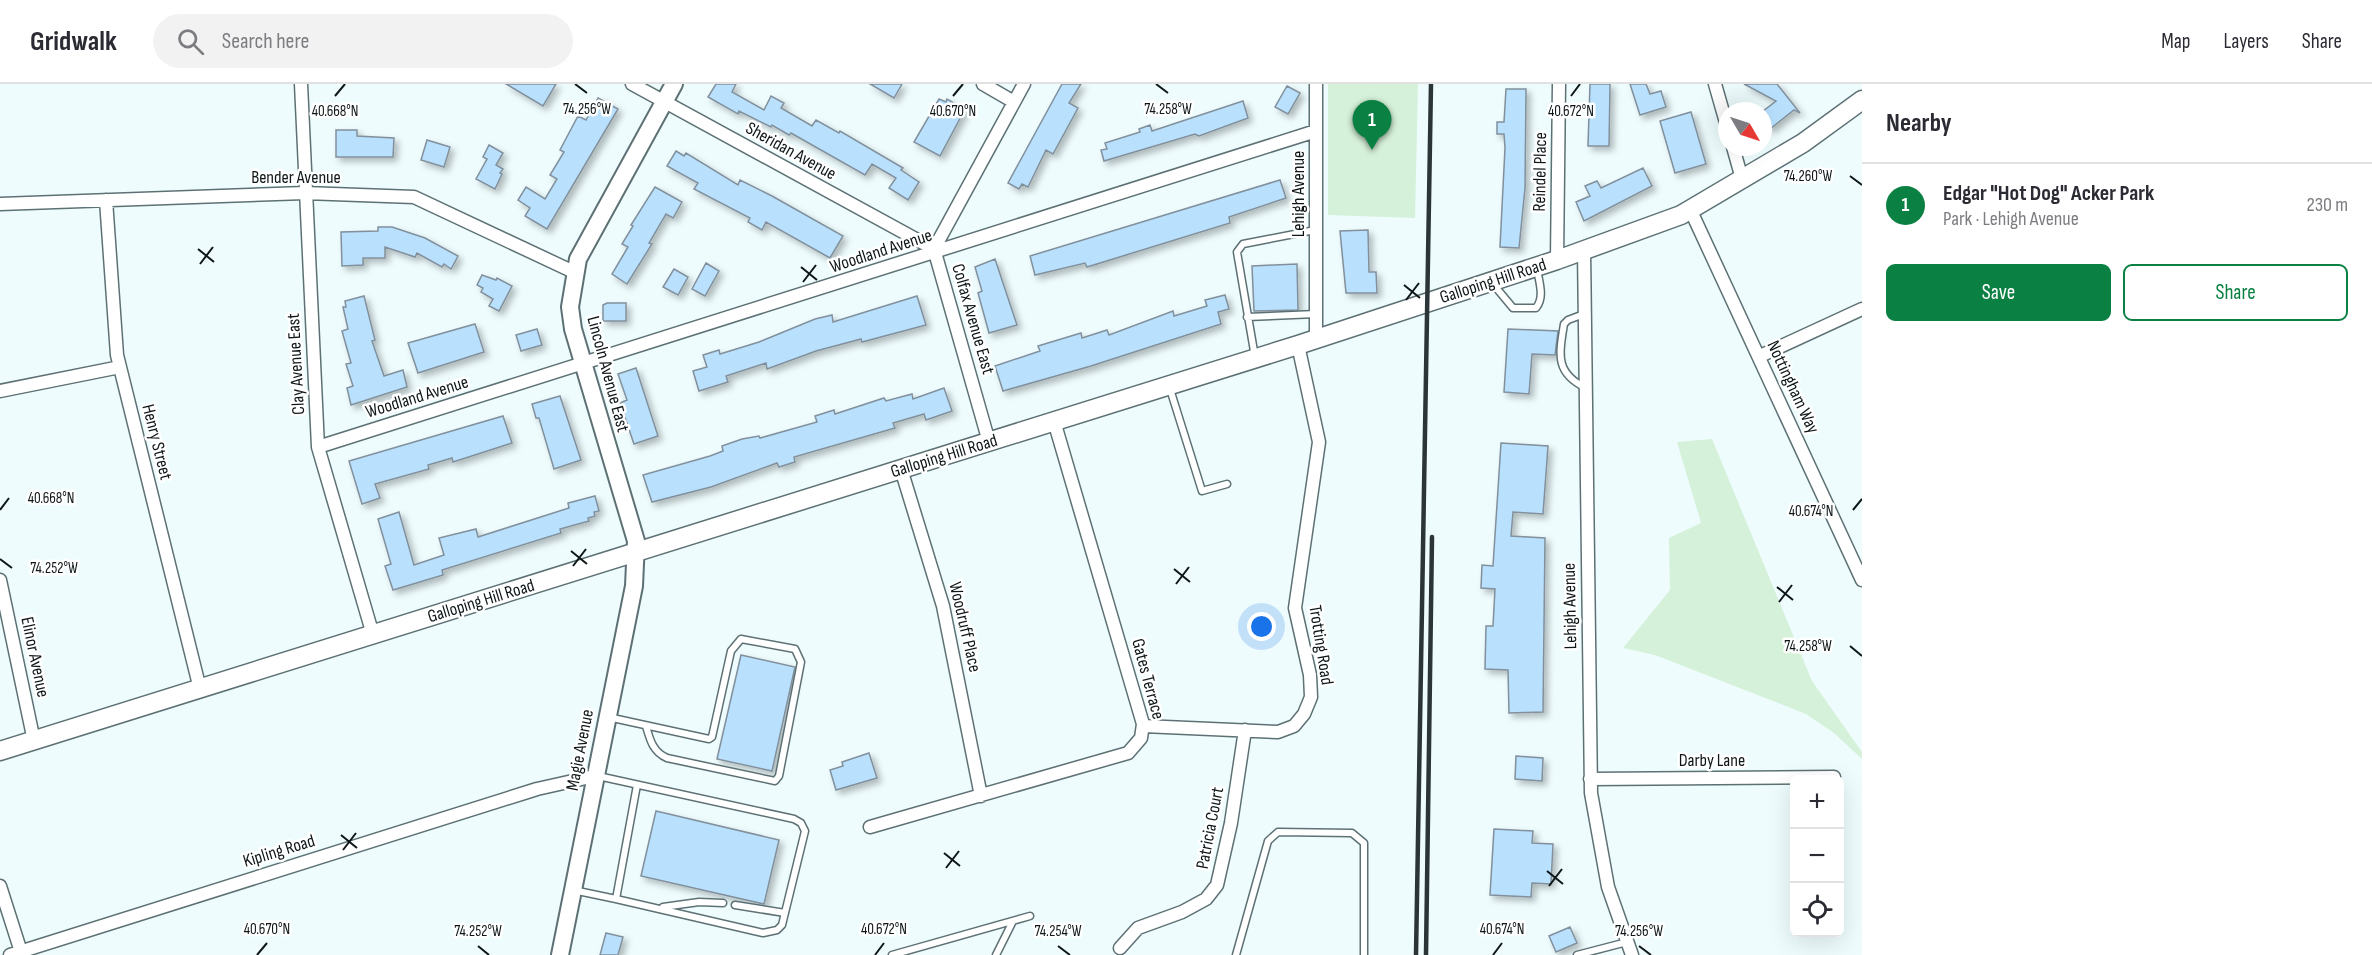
<!DOCTYPE html>
<meta charset="utf-8">
<style>
:root{--surface:#fff;--page:#f2f2f3;--text:#2b2b33;--muted:#7c7c81;--line:#e1e1e2;--accent:#0b8043}
body{margin:0;font-family:"Sofia Sans Condensed",sans-serif;background:var(--page);color:var(--text)}
.controls{position:absolute;right:18px;bottom:18px;display:grid;overflow:hidden;border-radius:9px;box-shadow:0 6px 24px #0002}
.controls button{width:54px;height:54px;display:grid;place-items:center;padding:0;border:0;border-bottom:2px solid var(--line);background:var(--surface);color:var(--text);font:30px sans-serif}
.compass{position:absolute;left:1718px;top:18px;width:54px;height:54px;border-radius:50%;background:var(--surface);box-shadow:0 6px 24px #0002;rotate:129deg}
.you{position:absolute;left:1262px;top:543px;width:21px;height:21px;margin:-15px;border:4px solid #fff;border-radius:50%;background:#1a73e8;box-shadow:0 0 0 9px #1a73e833}
.badge{display:grid;place-items:center;width:39px;height:39px;border-radius:50%;background:var(--accent);color:#fff;font-size:20px;font-weight:700}
.pin{position:absolute;translate:-50% -50px;filter:drop-shadow(0 2px 3px #0008)}
.pin::after{content:'';position:absolute;top:32px;width:21px;height:18px;background:inherit;clip-path:polygon(0 0,100% 0,50% 100%)}
.list{margin:0;padding:0;list-style:none}
h2{display:flex;justify-content:space-between;align-items:center;height:78px;margin:0;padding:0 24px;font-size:26px}
h2 small{font-size:20px;font-weight:400;color:var(--muted)}
.list li{display:grid;grid-template-columns:39px 1fr auto;gap:18px;align-items:center;box-sizing:border-box;height:84px;padding:0 24px;border-top:2px solid var(--line)}
.list b{display:block;font-size:22px;white-space:nowrap}
.list p{margin:0;font-size:20px;white-space:nowrap;color:var(--muted)}
.list em{font-size:20px;font-style:normal;color:var(--muted)}
.actions{display:flex;gap:12px;padding:18px 24px}
.actions a{flex:1;padding:14px 0;border:2px solid var(--accent);border-radius:9px;text-align:center;font-size:21px;color:var(--accent)}
.actions .main{background:var(--accent);color:#fff}
.icon{flex:none;width:33px;height:33px;fill:none;stroke:currentColor;stroke-width:2;stroke-linecap:round;stroke-linejoin:round}
.map{position:relative;flex:none;width:1862px;height:871px;overflow:hidden}
header{display:flex;align-items:center;gap:36px;box-sizing:border-box;height:84px;padding:0 30px;background:var(--surface);border-bottom:2px solid var(--line)}
header strong{font-size:28px}
nav{display:flex;gap:33px;margin-inline-start:auto;font-size:21px}
.search{width:420px;height:54px;background:var(--page);display:flex;align-items:center;gap:15px;box-sizing:border-box;padding:0 21px;border-radius:33px;color:var(--muted);font-size:22px}
main{display:flex}
aside{flex:1;background:var(--surface)}
.map>svg:first-child{display:block}
.green{fill:#d5f1d9}
.building{fill:#b9e1fe;stroke:#81909c;stroke-width:1.5;filter:url(#shadow)}
.lines{fill:none;stroke-linecap:round;stroke-linejoin:round}
.service-casing{stroke:#5d7175;stroke-width:9}
.minor-casing{stroke:#5d7175;stroke-width:15}
.tertiary-casing{stroke:#5d7175;stroke-width:20}
.secondary-casing{stroke:#5d7175;stroke-width:21}
.service{stroke:#fff;stroke-width:6}
.minor{stroke:#fff;stroke-width:12}
.tertiary{stroke:#fff;stroke-width:16}
.secondary{stroke:#fff;stroke-width:18}
.rail{stroke:#2b3436;stroke-width:4.5}
.ticks{fill:none;stroke:#0e1618;stroke-width:2}
.labels{text-anchor:middle;dominant-baseline:central;stroke-width:5;stroke-linejoin:round;paint-order:stroke}
.street-label{font-size:18px;fill:#0e1618;stroke:#fff}
.ticks-label{font-size:15px;text-anchor:middle;fill:#0e1618;stroke:#fff;stroke-width:5;stroke-linejoin:round;paint-order:stroke}
</style>
<header>
<strong>Gridwalk</strong>
<div class="search"><svg class="icon" aria-label="search" viewBox="0 0 24 24"><circle cx="10" cy="10" r="6"/><path d="M15 15l6 6"/></svg>Search here</div>
<nav><a>Map</a><a>Layers</a><a>Share</a></nav>
</header>
<main>
<div class="map">
<svg width="1862" height="871" viewBox="0 0 1862 871">
<defs>
<filter id="shadow"><feDropShadow dx="4" dy="4" stdDeviation="3" flood-color="#0004"/></filter>
</defs>
<rect width="100%" height="100%" fill="#eefcfe"/>
<path class="green" d="M1328,0H1418L1415,134L1328,131Z
M1712,355L1812,597L1862,668V675L1834,649L1806,630L1655,571L1623,564L1670,506L1669,454L1701,439L1677,358Z"/>
<path class="building" d="M506,0H556L543,22Z
M716,0H736L732,8L764,26L771,12L784,19L781,24L812,42L816,36L839,49L840,47L903,84L901,86L919,98L908,116L889,104L896,94L872,80L865,91L791,49L789,51L772,41L771,43L739,27L738,30L708,13Z
M870,0H902L894,14Z
M1062,0H1081L1069,19L1078,24L1053,70L1046,66L1028,103L1022,100L1019,105L1008,99Z
M1590,0H1610L1609,62H1588Z
M1630,0H1646L1650,10L1661,7L1666,23L1640,31Z
M1744,0H1777L1800,29L1794,26L1770,45L1763,36V27L1776,17Z
M1287,2L1300,9L1288,30L1275,23Z
M1506,5H1526L1525,104L1519,164L1500,163L1505,64L1504,50H1497V38H1504Z
M598,14L618,25L547,145L525,132L530,124L518,116L526,103L545,115L557,95L550,91L564,68L560,66L578,32L586,36Z
M939,15L946,18L947,15L965,25L940,72L914,58Z
M1243,17L1248,34L1199,52L1195,50L1104,77L1101,66L1107,65L1105,59L1140,48L1139,45L1150,41L1152,47Z
M1691,28L1706,80L1675,89L1660,37Z
M336,46H357V52L394,54L393,73H336Z
M427,56L450,63L444,83L421,76Z
M489,61L503,69L496,81L503,85L500,89L502,90L495,105L476,95L487,75L483,73Z
M676,67L684,72L686,69L738,101L740,96L772,112L843,152L830,174L766,138L762,146L748,138L750,134L694,105L698,99L667,82Z
M1643,84L1652,102L1584,137L1576,118L1590,112L1585,102L1597,97L1601,104Z
M1280,96L1286,114L1229,133L1230,139L1087,183L1085,179L1035,191L1030,172Z
M655,103L682,118L673,134L666,130L649,159L652,160L627,200L612,190L628,163L622,160L633,142L631,141Z
M378,143H392L425,154L458,172L451,185L444,180L442,183L417,169L415,173L385,163V174H363V181L342,182L341,148L378,147Z
M1368,146L1369,188H1376L1377,209H1346L1340,147Z
M995,175L1017,241L989,249L978,209L982,207L975,183Z
M706,179L719,187L705,212L692,205Z
M1297,180L1298,226L1254,227L1252,182Z
M674,185L688,193L678,211L663,203Z
M482,191L496,196L497,194L512,202L499,227L489,222L493,215L481,208L483,204L477,201Z
M1225,211L1229,225L1218,228L1221,240L1091,282L1003,307L995,282L1040,267L1038,262L1081,249L1082,254L1107,246L1109,251L1173,227L1174,232L1207,222L1205,216Z
M364,212L375,256L372,257L384,292L403,286L407,303L351,321L347,304L353,302L346,280L351,279L342,247L348,245L343,223H346L345,217Z
M917,212L926,241L862,258L861,255L816,267L767,285L766,279L726,292L728,298L699,307L693,287L707,283L703,271L719,266L720,270L759,258L815,235L832,231L833,238Z
M607,219H626V237H603V221Z
M475,240L484,268L418,289L408,259Z
M537,245L542,261L521,267L516,251Z
M1508,245L1558,247L1555,271L1532,270L1529,310L1504,308Z
M636,284L658,352L634,360L620,319L627,316L618,290Z
M944,304L952,327L926,336L924,330L893,339L895,344L794,373L795,378L779,383L777,379L711,403L652,418L643,391L710,372L723,367L722,362L742,355L759,352L760,354L817,338L815,332L834,326L835,330L884,314L886,317L912,310L913,315Z
M560,312L581,376L554,385L539,334H536L532,320Z
M503,332L512,359L453,378L452,374L428,381L429,385L375,400L380,414L362,420L349,377Z
M1501,359L1548,362L1543,430L1513,428L1511,452L1545,454L1543,628L1509,629L1508,586L1485,585L1486,542H1493L1495,505L1481,504L1482,481L1493,482Z
M595,412L599,427L594,428L595,432L588,434L589,437L560,445L561,449L442,486L443,491L393,506L385,482L391,480L378,435L399,428L414,481L444,471L439,454L476,445L478,453L569,424L568,419Z
M741,571L795,583L772,687L717,675Z
M869,669L877,694L836,706L830,686L843,682L842,678Z
M1516,672L1543,674L1542,697L1515,695Z
M656,727L779,756L764,820L641,792Z
M1494,745L1533,747L1532,759L1553,760L1551,800L1532,799L1531,813L1490,811Z
M1570,843L1577,859L1556,868L1549,852Z
M606,849L623,853L618,871H600Z"/>
<g class="lines">
<defs>
<path id="service" d="M1493,200L1513,224H1536C1545,213 1539,198 1537,185
M1584,230L1568,236L1564,240C1559,271 1555,289 1586,304
M1247,233L1316,230
M1255,273L1237,168L1243,160L1315,146
M1170,305L1202,407L1227,400
M608,633L709,655L712,653L731,567L741,555L795,565L801,578L779,692L775,697L667,674C653,668 650,656 646,642
M598,692L794,735L801,739L805,747L782,841L777,846L763,849L616,815L637,701
M573,806L616,815
M735,821L785,829
M663,823L699,818L723,819
M892,871L1030,832
M996,871L1013,837
M1236,871L1268,757L1278,748L1352,749L1364,759V871
M1577,871L1627,858"/>
<path id="minor" d="M301,0L318,363L373,551
M632,0L934,165
M983,0L1014,18
M1715,0L1727,42
M1733,63L1742,95
M106,116L117,271L200,605
M0,120L305,109L414,113L576,189
M1690,125L1862,496
M1584,166L1591,709L1608,803L1632,871
M1557,176L1559,0
M1316,255V0
M1760,272L1862,225
M0,307L120,283
M989,358L934,165L1024,0
M318,363L1316,47
M901,385L943,522L981,712
M0,496L34,657
M1143,642L1278,648L1294,642L1304,630L1311,613L1310,591L1295,524L1319,358L1298,261
M1590,695L1834,693
M870,743L1128,669L1141,654L1143,640L1054,337
M0,802L22,871
M1120,864L1138,844L1182,828L1206,815L1217,801L1231,739L1245,646
M10,871L537,705L595,692"/>
<path id="tertiary" d="M560,871L634,502L636,457L573,245L570,223L578,175L674,0"/>
<path id="secondary" d="M0,667L1298,261L1557,176L1681,131L1803,59L1862,16"/>
</defs>
<use href="#service" class="service-casing"/>
<use href="#minor" class="minor-casing"/>
<use href="#tertiary" class="tertiary-casing"/>
<use href="#secondary" class="secondary-casing"/>
<use href="#service" class="service"/>
<use href="#minor" class="minor"/>
<use href="#tertiary" class="tertiary"/>
<use href="#secondary" class="secondary"/>
<path class="rail" d="M1416,871L1431,0
M1426,871L1432,453"/>
</g>
<path class="ticks" d="M575,0L587,9M1156,0L1168,9M335,12L345,0M953,12L963,0M1571,12L1580,0M1850,92L1862,101M198,165L214,178M200,180L213,163M801,183L817,196M803,198L816,181M1404,201L1420,214M1406,216L1419,199M0,426L9,414M1853,426L1862,415M571,467L587,480M0,475L12,484M573,482L586,465M1174,485L1190,498M1176,500L1189,483M1777,503L1793,516M1779,518L1792,501M1850,562L1862,572M341,751L357,764M343,766L356,749M944,769L960,782M946,784L959,767M1547,787L1563,800M1549,802L1562,785M478,862L489,871M1058,862L1070,871M1639,862L1651,871M257,871L267,859M875,871L884,859M1493,871L1502,859"/>
<g class="labels">
<g class="street-label">
<text transform="translate(791 67) rotate(29)">Sheridan Avenue</text>
<text transform="translate(1540 88) rotate(-89)">Reindel Place</text>
<text x="296" y="93">Bender Avenue</text>
<text transform="translate(1298 110) rotate(-90)">Lehigh Avenue</text>
<text transform="translate(881 167) rotate(-18)">Woodland Avenue</text>
<text transform="translate(1493 197) rotate(-18)">Galloping Hill Road</text>
<text transform="translate(973 235) rotate(74)">Colfax Avenue East</text>
<text transform="translate(296 280) rotate(-93)">Clay Avenue East</text>
<text transform="translate(608 290) rotate(75)">Lincoln Avenue East</text>
<text transform="translate(1793 303) rotate(65)">Nottingham Way</text>
<text transform="translate(417 313) rotate(-17)">Woodland Avenue</text>
<text transform="translate(157 358) rotate(76)">Henry Street</text>
<text transform="translate(944 372) rotate(-17)">Galloping Hill Road</text>
<text transform="translate(481 517) rotate(-17)">Galloping Hill Road</text>
<text transform="translate(1570 522) rotate(-91)">Lehigh Avenue</text>
<text transform="translate(965 543) rotate(77)">Woodruff Place</text>
<text transform="translate(1321 561) rotate(81)">Trotting Road</text>
<text transform="translate(35 573) rotate(78)">Elinor Avenue</text>
<text transform="translate(1148 595) rotate(75)">Gates Terrace</text>
<text transform="translate(580 666) rotate(-79)">Magie Avenue</text>
<text x="1712" y="676">Darby Lane</text>
<text transform="translate(1210 744) rotate(-79)">Patricia Court</text>
<text transform="translate(279 767) rotate(-17)">Kipling Road</text>
</g>
</g>
<g class="ticks-label">
<text x="1168" y="30">74.258°W</text>
<text x="587" y="30">74.256°W</text>
<text x="335" y="32">40.668°N</text>
<text x="953" y="32">40.670°N</text>
<text x="1571" y="32">40.672°N</text>
<text x="1808" y="97">74.260°W</text>
<text x="51" y="419">40.668°N</text>
<text x="1811" y="432">40.674°N</text>
<text x="54" y="489">74.252°W</text>
<text x="1808" y="567">74.258°W</text>
<text x="267" y="850">40.670°N</text>
<text x="884" y="850">40.672°N</text>
<text x="1502" y="850">40.674°N</text>
<text x="478" y="852">74.252°W</text>
<text x="1058" y="852">74.254°W</text>
<text x="1639" y="852">74.256°W</text>
</g>
</svg>
<div class="controls">
<button>+</button>
<button>−</button>
<button><svg class="icon" aria-label="locate" viewBox="0 0 24 24"><circle cx="12" cy="12" r="6"/><path d="M12 2v4M12 18v4M2 12h4M18 12h4"/></svg></button>
</div>
<svg class="compass" viewBox="-18 -18 36 36"><path d="M0-13l5 13h-10z" fill="#e53935"/><path d="M0 13l5-13h-10z" fill="#7c7c81"/></svg>
<div class="you"></div>
<div class="pin badge" style="left:1372px;top:66px">1</div>
</div>
<aside>
<h2>Nearby<small></small></h2>
<ul class="list">
<li><span class="badge">1</span><div><b>Edgar &quot;Hot Dog&quot; Acker Park</b><p>Park · Lehigh Avenue</p></div><em>230 m</em></li>
</ul>
<div class="actions"><a class="main">Save</a><a>Share</a></div>
</aside>
</main>
